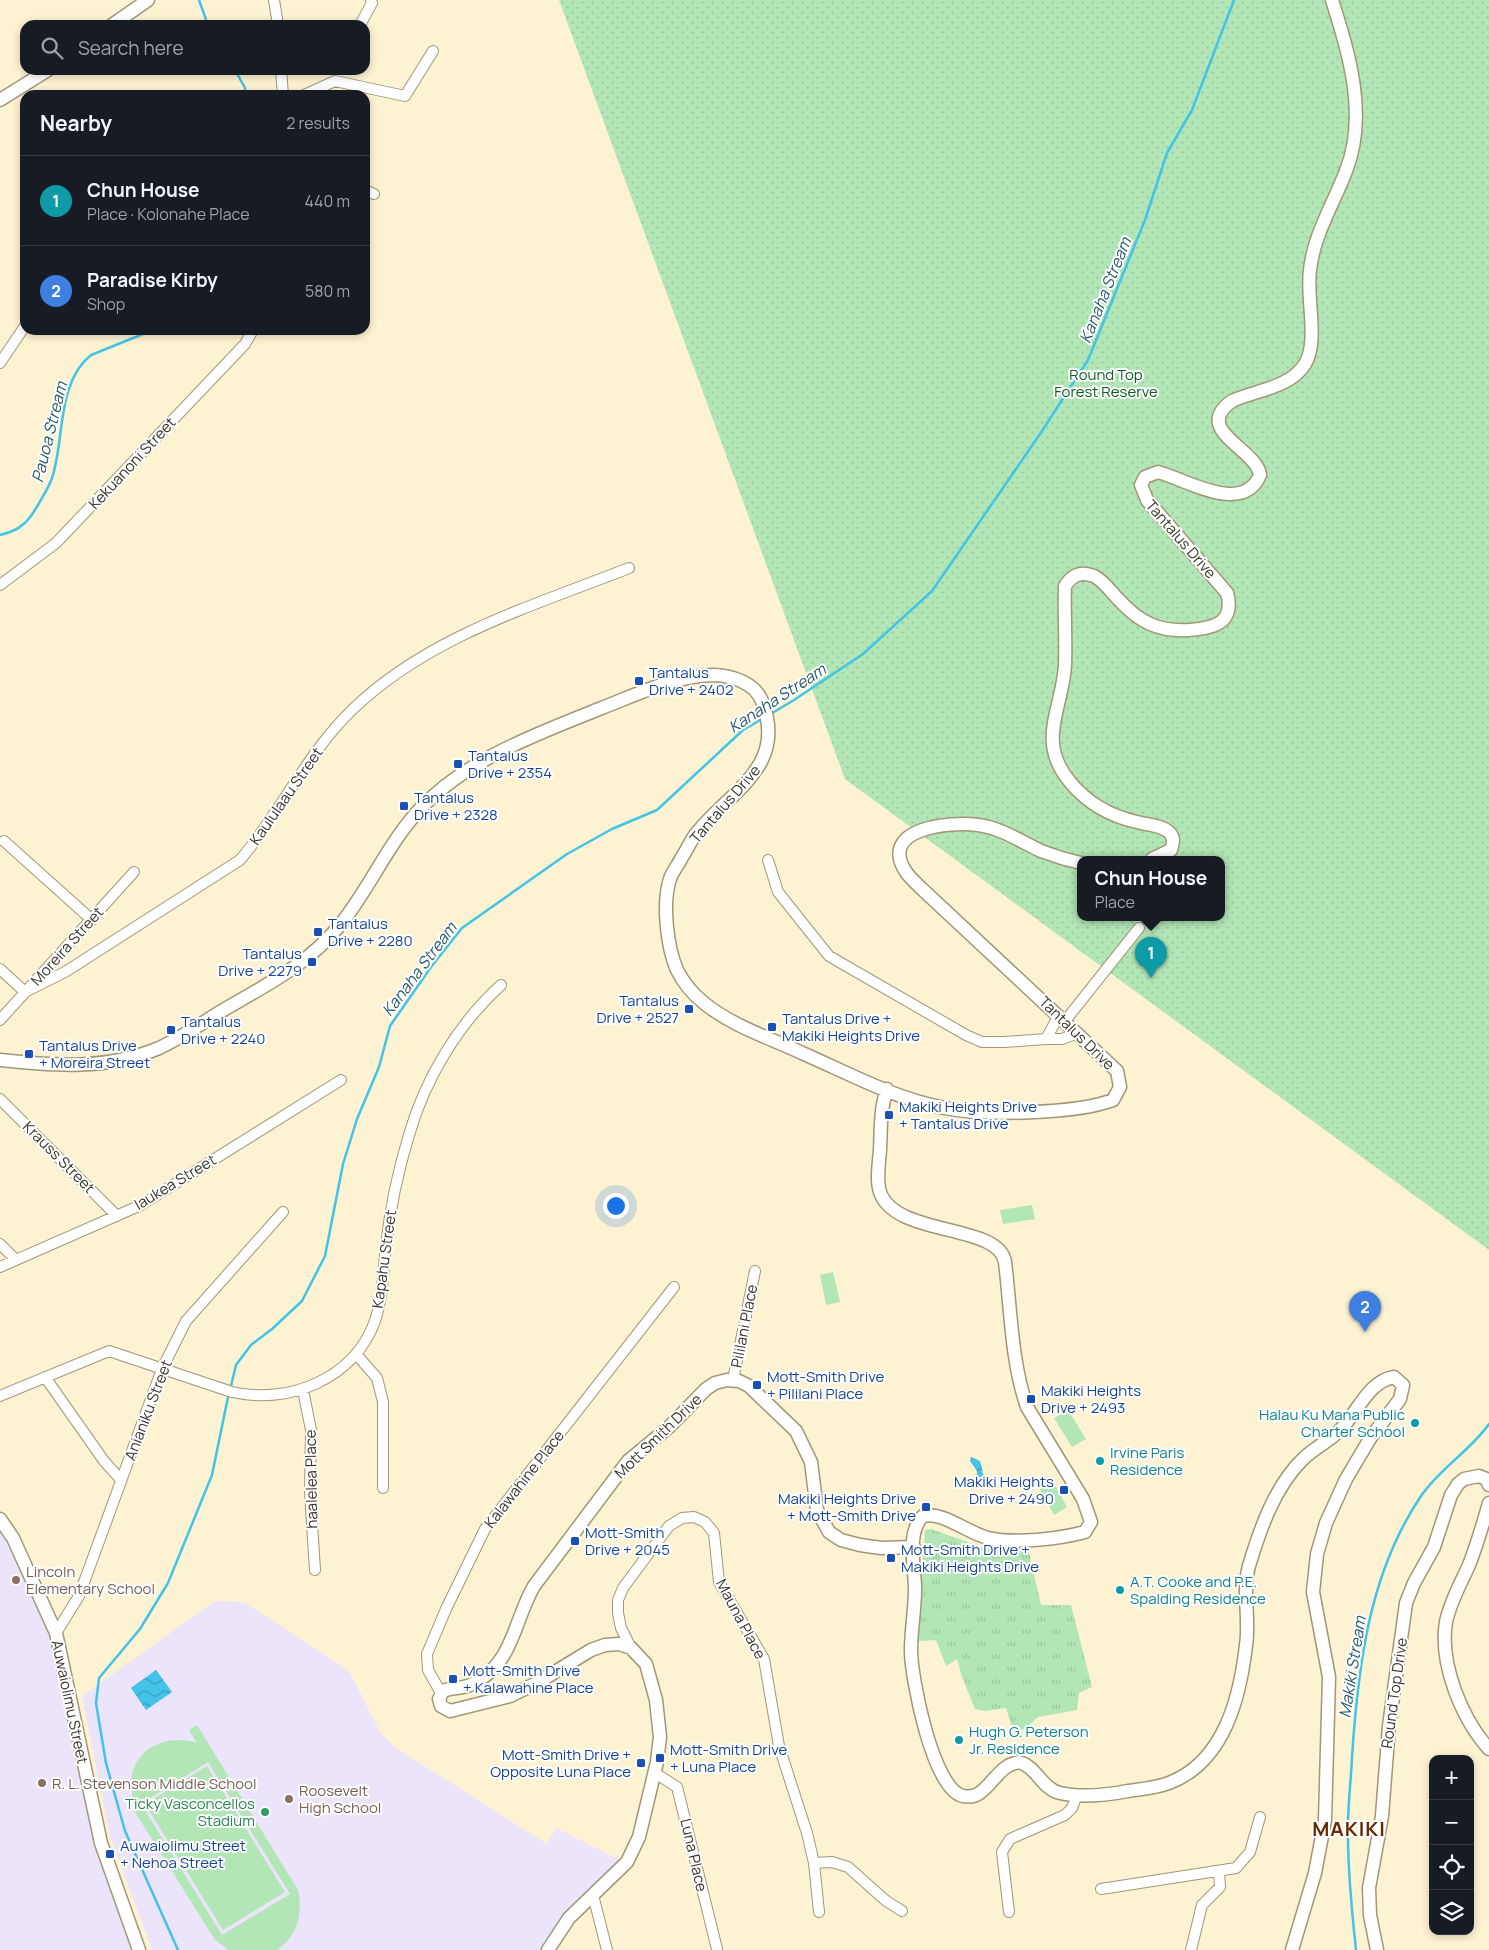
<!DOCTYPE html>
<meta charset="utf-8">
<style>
:root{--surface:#171b24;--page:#20242c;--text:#f1f3f6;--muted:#9ea1a6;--line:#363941;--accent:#0f766e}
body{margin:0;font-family:Manrope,sans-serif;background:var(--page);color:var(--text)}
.controls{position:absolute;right:15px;bottom:15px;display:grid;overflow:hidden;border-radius:10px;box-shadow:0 2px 8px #0003}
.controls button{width:45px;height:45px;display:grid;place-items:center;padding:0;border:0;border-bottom:1px solid var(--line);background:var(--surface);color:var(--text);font:25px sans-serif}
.you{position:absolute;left:615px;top:1205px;width:18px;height:18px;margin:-12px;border:4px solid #fff;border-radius:50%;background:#1a73e8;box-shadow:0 0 0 8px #1a73e833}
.badge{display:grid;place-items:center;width:32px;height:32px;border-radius:50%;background:var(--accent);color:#fff;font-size:16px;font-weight:700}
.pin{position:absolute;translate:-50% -41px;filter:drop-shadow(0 1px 2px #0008)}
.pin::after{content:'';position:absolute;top:26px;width:18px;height:15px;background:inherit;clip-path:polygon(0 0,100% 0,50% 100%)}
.popup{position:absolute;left:1077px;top:856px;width:148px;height:65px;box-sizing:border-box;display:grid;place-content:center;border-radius:10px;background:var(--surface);filter:drop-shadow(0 1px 4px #0005);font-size:16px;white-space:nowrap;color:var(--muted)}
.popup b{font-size:19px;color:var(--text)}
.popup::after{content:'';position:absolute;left:50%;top:100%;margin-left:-10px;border:10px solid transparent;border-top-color:var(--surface)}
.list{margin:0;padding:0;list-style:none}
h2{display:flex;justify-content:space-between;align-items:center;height:65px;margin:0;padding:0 20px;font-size:21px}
h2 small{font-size:16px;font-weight:400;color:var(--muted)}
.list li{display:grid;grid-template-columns:32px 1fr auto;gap:15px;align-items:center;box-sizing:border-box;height:90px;padding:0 20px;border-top:1px solid var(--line)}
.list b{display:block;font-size:19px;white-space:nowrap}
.list p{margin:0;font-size:16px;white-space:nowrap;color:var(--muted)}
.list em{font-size:16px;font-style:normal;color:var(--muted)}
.icon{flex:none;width:28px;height:28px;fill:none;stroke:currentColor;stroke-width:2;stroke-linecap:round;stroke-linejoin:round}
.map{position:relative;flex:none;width:1489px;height:1950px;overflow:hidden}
.search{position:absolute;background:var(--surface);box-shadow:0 2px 8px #0003;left:20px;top:20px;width:350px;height:55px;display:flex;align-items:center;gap:12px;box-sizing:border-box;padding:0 18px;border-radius:15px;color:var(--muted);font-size:19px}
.panel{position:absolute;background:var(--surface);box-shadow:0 2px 8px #0003;left:20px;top:90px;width:350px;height:245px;border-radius:15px}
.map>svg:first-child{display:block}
.education{fill:#ebe4fa}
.grass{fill:url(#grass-tufts)}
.park{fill:url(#park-dots);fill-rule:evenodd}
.pitch{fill:#b2e6b6;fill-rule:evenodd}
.water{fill:url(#water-waves)}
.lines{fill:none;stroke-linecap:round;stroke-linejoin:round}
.stream{stroke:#42c3e8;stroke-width:2.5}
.minor-casing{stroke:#a19778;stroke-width:12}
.tertiary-casing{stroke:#a19778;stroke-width:15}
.minor{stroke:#fff;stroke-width:10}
.tertiary{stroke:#fff;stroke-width:12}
.transit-dot{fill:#1a4fb4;stroke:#fff;stroke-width:2}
.culture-dot{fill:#0f9aa8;stroke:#fff;stroke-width:2}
.education-dot{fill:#8d6e63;stroke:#fff;stroke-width:2}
.leisure-dot{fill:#2e9e5b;stroke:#fff;stroke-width:2}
.labels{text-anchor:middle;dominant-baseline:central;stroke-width:4;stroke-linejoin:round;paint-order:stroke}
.park-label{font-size:15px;fill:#0a6023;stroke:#fff}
.street-label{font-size:15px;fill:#383427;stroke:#fff}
.transit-label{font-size:15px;fill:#164399;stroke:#fff;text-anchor:start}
.culture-label{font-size:15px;fill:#0d838f;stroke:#fff;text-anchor:start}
.education-label{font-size:15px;fill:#785e54;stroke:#fff;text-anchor:start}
.leisure-label{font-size:15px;fill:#27864d;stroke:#fff;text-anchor:end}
.water-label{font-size:16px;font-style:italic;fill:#275a6a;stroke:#fff}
.district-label{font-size:20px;font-weight:bold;letter-spacing:1px;fill:#672904;stroke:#fff}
</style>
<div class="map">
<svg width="1489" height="1950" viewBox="0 0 1489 1950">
<defs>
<pattern id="grass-tufts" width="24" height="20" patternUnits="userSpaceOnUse" patternTransform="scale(1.25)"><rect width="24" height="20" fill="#b2e6b6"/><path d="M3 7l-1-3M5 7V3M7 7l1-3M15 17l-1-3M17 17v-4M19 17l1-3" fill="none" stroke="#9ac69c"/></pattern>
<pattern id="park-dots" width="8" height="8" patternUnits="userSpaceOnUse" patternTransform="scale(1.25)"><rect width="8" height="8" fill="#b2e6b6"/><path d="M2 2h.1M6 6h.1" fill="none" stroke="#9ac69c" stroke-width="1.8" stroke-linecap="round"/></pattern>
<pattern id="water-waves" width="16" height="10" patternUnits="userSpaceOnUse" patternTransform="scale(1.25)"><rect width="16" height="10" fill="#42c3e8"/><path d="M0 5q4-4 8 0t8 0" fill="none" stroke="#389fbc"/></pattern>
</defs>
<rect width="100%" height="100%" fill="#fdf2d1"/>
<path class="education" d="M0,1520L56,1633L71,1709L134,1950H0Z
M215,1601H234L247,1604L349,1671L380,1732L396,1748L547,1844L556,1828L622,1861L557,1923L542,1950H152L110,1836L82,1696Z"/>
<path class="grass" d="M931,1529L987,1549L1028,1548L1041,1605H1071L1092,1687L1079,1693L1077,1710L1038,1717L1027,1727L1014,1734L1006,1708L985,1711L975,1709L962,1677L957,1659L946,1666L936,1640L919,1641V1611L925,1530Z"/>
<path class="park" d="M559,0H1489V1250L845,779ZM1081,859H1221V917H1081Z"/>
<path class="pitch" d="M1032,1205L1035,1219L1003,1224L1000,1210Z
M833,1272L840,1302L826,1305L820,1275Z
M1068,1410L1086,1439L1072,1447L1054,1418Z
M1051,1478L1067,1507L1054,1515L1038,1486Z
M197,1725L298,1890C303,1913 298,1936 277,1950H229L215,1940L135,1812C133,1800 130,1788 132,1776C137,1746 170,1734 197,1743L189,1730ZM208,1762L290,1894L222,1935L141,1804Z
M207,1766L285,1892L223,1930L145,1804Z"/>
<path class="water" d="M971,1457L980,1461L983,1472L981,1471L992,1485L988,1488L982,1487L977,1482V1471L970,1461Z
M156,1670L172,1692L146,1710L131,1688Z"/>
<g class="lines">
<path class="stream" d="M199,0L208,25
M235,70L245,88V95
M0,535C7,533 16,531 21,526C29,521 33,513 38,505C43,496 49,487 52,478C65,440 56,383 91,355L153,330
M769,715L794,700L863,654L932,591L1040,434L1088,360L1145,220L1167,153L1192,110L1234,0
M231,1386L236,1365L251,1345L272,1329L302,1301L325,1256L343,1164L357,1119L379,1067L390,1026L431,967L462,928L567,854L612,829L657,810L743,730L762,719
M178,1950L125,1831L106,1763L96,1703L99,1678L140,1629L168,1583L212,1475L228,1397
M1356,1950C1352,1913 1348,1874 1348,1836C1347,1810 1351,1783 1352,1757C1358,1666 1369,1573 1421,1496C1440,1468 1470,1451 1489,1424"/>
<defs>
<path id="minor" d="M274,0L278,25
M360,25L372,3L371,0
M281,70L283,95
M304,95L335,81L405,96L433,51
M365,190L374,194
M0,363L25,326
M0,585L56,543L245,344L253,330
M4,841L92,920
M768,860L778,892L829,956L966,1035L982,1042H1004L1046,1039H1062L1078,1033
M0,969L25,992L65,972L240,860C281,812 307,753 353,709C429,636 533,606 629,568
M0,1020L134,872
M1065,1021L1139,928
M1046,1039L1059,1015
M0,1099L117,1216
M0,1244L16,1260
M0,1267L141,1205L341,1080
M356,1354L377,1378L383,1402V1488
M45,1377L104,1461L121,1480
M733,1380L755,1271
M303,1390L311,1430L310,1492L315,1570
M0,1396L109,1351L232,1392C289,1405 354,1379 375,1321C383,1297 383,1271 386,1246C390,1209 398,1171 409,1135C425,1079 458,1024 501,985
M56,1633L79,1596L162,1369L186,1321L283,1212
M631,1648L621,1628L618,1613V1600L623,1588L669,1526L682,1518L694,1517L705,1522L714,1533L719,1582L764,1659L779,1746L807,1833L814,1863L819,1912
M441,1693L428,1670L427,1654L446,1609L485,1529L674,1287
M655,1773L677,1787L717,1949
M814,1863L832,1862L848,1867L885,1900L902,1911
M1101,1889L1236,1868L1250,1852L1260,1817
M593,1895L607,1950
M1009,1912L1002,1852L1010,1839L1065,1815L1072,1808L1077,1795
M1191,1950L1202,1905L1220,1887L1219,1872"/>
<path id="tertiary" d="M112,25L148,0
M0,100L48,70
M1152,859L1171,850C1173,843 1175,838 1169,832C1161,825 1148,825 1137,822C1110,816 1088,804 1070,782C1036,741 1062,710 1065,666C1066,639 1064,613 1065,586C1072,575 1081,571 1094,576C1104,581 1111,592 1119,600C1139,622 1159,632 1189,630C1199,629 1211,628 1219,623C1230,617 1230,603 1227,593L1147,500L1141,485L1145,477L1158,472C1185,479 1243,516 1260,475C1257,449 1191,430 1232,401C1256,390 1290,388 1305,364C1319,341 1306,298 1310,270C1314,234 1333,205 1346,171C1368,115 1349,54 1332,0
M0,1060C55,1066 107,1070 159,1048C185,1036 207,1019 232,1005C272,982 310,962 340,925C370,888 389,841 422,807C469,758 538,734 599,709C636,695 673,676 713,675C731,675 755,683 762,701C788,768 729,791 695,835C690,842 687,850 682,857C679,864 672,872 670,879C662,903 667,947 677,970C683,982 694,995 704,1003C732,1026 770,1038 802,1053C848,1073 895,1099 945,1108C984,1116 1076,1114 1113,1100L1120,1087L1117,1071L922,889C917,884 910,878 906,872C877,828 951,821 978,825C1001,828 1020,841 1041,851C1054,856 1067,860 1081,863
M887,1089C880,1109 881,1129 880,1150C879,1163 876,1180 880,1192C895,1237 999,1223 1005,1262C1011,1310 1011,1361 1027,1407L1083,1499L1091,1522L1085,1532C1059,1539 1014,1544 988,1538C968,1533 942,1511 923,1516C906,1532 915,1568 915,1589C915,1610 911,1630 911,1650C911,1678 933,1790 963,1796C984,1801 993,1774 1008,1766C1011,1764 1016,1763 1019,1762C1037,1767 1042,1789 1060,1793C1082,1798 1107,1795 1128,1791C1142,1789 1156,1788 1169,1783C1224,1762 1240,1698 1246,1645C1250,1619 1242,1591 1249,1566C1260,1529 1275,1486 1303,1459C1314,1448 1328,1442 1339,1431C1357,1414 1368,1381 1394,1377L1403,1385L1400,1399L1371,1437L1346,1479L1326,1523L1317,1554L1313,1592L1329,1677L1325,1820L1315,1873L1292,1950
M1489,1503C1483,1524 1477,1545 1469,1565C1461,1583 1450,1602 1446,1622C1439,1664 1462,1719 1489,1749
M0,1519L13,1538L56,1633L101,1843L139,1950
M548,1950L569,1918L627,1862L639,1837L657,1762L660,1737L656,1700L646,1664L631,1648L619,1644L605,1645L591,1650L537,1683L510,1696L450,1711L441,1706L439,1699L443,1691C452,1687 461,1689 470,1685C514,1665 513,1622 534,1586L628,1461L669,1427L706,1389L715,1383L727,1380L739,1381L749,1386L796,1431L811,1462L817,1510L829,1532L841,1540L860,1545L881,1548L914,1547
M1377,1950L1370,1915L1369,1888L1382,1816L1389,1726L1406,1603L1414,1583L1434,1547L1451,1495L1458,1484L1464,1479L1479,1476L1486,1479L1489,1485"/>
</defs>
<use href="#minor" class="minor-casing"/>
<use href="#tertiary" class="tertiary-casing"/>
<use href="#minor" class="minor"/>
<use href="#tertiary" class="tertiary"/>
</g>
<g class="transit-dot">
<rect x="634" y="676" width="10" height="10" rx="2.5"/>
<rect x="453" y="759" width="10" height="10" rx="2.5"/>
<rect x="399" y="801" width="10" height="10" rx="2.5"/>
<rect x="313" y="927" width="10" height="10" rx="2.5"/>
<rect x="307" y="957" width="10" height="10" rx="2.5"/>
<rect x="684" y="1004" width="10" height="10" rx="2.5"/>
<rect x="767" y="1022" width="10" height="10" rx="2.5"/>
<rect x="166" y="1025" width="10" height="10" rx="2.5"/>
<rect x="24" y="1049" width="10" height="10" rx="2.5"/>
<rect x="884" y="1110" width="10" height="10" rx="2.5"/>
<rect x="752" y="1380" width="10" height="10" rx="2.5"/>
<rect x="1026" y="1394" width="10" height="10" rx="2.5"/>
<rect x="1059" y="1485" width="10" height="10" rx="2.5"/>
<rect x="921" y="1502" width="10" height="10" rx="2.5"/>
<rect x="570" y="1536" width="10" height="10" rx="2.5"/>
<rect x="886" y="1553" width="10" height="10" rx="2.5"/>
<rect x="448" y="1674" width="10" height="10" rx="2.5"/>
<rect x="655" y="1753" width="10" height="10" rx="2.5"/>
<rect x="636" y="1758" width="10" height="10" rx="2.5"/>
<rect x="105" y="1849" width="10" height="10" rx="2.5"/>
</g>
<g class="culture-dot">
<circle cx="1415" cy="1423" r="5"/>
<circle cx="1100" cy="1461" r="5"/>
<circle cx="1120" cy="1590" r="5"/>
<circle cx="959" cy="1740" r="5"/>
</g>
<g class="education-dot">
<circle cx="16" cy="1580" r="5"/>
<circle cx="42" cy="1783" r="5"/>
<circle cx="289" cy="1799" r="5"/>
</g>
<circle class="leisure-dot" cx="265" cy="1812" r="5"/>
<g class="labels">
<g class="park-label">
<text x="1106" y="374">Round Top<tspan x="1106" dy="17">Forest Reserve</tspan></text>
</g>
<g class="street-label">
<text transform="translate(132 463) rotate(-47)">Kekuanoni Street</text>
<text transform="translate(1181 539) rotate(49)">Tantalus Drive</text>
<text transform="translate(286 796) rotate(-55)">Kaululaau Street</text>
<text transform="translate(725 804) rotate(-49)">Tantalus Drive</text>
<text transform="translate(67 946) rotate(-48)">Moreira Street</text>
<text transform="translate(1077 1033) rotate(44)">Tantalus Drive</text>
<text transform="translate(59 1157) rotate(45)">Krauss Street</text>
<text transform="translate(175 1182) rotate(-31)">Iaukea Street</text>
<text transform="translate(384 1259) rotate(-82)">Kapahu Street</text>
<text transform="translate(744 1326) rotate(-79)">Pililani Place</text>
<text transform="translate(148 1410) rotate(-69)">Anianiku Street</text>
<text transform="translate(658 1436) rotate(-44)">Mott Smith Drive</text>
<text transform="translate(311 1479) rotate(-91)">haalelea Place</text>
<text transform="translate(524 1479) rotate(-52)">Kalawahine Place</text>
<text transform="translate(741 1619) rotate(62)">Mauna Place</text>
<text transform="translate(1394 1693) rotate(-82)">Round Top Drive</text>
<text transform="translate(70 1702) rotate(78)">Auwaiolimu Street</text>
<text transform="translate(694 1855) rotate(77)">Luna Place</text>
</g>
<g class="transit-label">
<text x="649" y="672">Tantalus<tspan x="649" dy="17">Drive + 2402</tspan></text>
<text x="468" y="755">Tantalus<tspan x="468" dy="17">Drive + 2354</tspan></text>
<text x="414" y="797">Tantalus<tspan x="414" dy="17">Drive + 2328</tspan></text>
<text x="328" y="923">Tantalus<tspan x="328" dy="17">Drive + 2280</tspan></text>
<text x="302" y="953" text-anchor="end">Tantalus<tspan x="302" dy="17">Drive + 2279</tspan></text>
<text x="679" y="1000" text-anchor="end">Tantalus<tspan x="679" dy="17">Drive + 2527</tspan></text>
<text x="782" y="1018">Tantalus Drive +<tspan x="782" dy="17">Makiki Heights Drive</tspan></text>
<text x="181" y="1021">Tantalus<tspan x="181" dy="17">Drive + 2240</tspan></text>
<text x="39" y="1045">Tantalus Drive<tspan x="39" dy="17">+ Moreira Street</tspan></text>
<text x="899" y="1106">Makiki Heights Drive<tspan x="899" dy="17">+ Tantalus Drive</tspan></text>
<text x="767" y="1376">Mott-Smith Drive<tspan x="767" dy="17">+ Pililani Place</tspan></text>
<text x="1041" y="1390">Makiki Heights<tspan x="1041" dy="17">Drive + 2493</tspan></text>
<text x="1054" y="1481" text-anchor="end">Makiki Heights<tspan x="1054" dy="17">Drive + 2490</tspan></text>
<text x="916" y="1498" text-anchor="end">Makiki Heights Drive<tspan x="916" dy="17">+ Mott-Smith Drive</tspan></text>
<text x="585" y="1532">Mott-Smith<tspan x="585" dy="17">Drive + 2045</tspan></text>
<text x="901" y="1549">Mott-Smith Drive +<tspan x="901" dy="17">Makiki Heights Drive</tspan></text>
<text x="463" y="1670">Mott-Smith Drive<tspan x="463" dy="17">+ Kalawahine Place</tspan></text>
<text x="670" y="1749">Mott-Smith Drive<tspan x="670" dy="17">+ Luna Place</tspan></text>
<text x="631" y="1754" text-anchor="end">Mott-Smith Drive +<tspan x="631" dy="17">Opposite Luna Place</tspan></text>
<text x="120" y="1845">Auwaiolimu Street<tspan x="120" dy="17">+ Nehoa Street</tspan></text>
</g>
<g class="culture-label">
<text x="1405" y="1414" text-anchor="end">Halau Ku Mana Public<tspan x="1405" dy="17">Charter School</tspan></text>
<text x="1110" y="1452">Irvine Paris<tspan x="1110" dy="17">Residence</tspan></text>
<text x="1130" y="1581">A.T. Cooke and P.E.<tspan x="1130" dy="17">Spalding Residence</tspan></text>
<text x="969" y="1731">Hugh G. Peterson<tspan x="969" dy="17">Jr. Residence</tspan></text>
</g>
<g class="education-label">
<text x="26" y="1571">Lincoln<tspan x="26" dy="17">Elementary School</tspan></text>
<text x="52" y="1783">R. L. Stevenson Middle School</text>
<text x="299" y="1790">Roosevelt<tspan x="299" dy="17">High School</tspan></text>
</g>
<g class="leisure-label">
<text x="255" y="1803">Ticky Vasconcellos<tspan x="255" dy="17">Stadium</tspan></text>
</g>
<g class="water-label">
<text transform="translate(1105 290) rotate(-68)">Kanaha Stream</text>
<text transform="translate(49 432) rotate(-76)">Pauoa Stream</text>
<text transform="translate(777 698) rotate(-33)">Kanaha Stream</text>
<text transform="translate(419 969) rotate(-53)">Kanaha Stream</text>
<text transform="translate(1352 1667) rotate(-81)">Makiki Stream</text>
</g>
<g class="district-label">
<text x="1349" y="1828">MAKIKI</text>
</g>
</g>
</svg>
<div class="controls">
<button>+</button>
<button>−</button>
<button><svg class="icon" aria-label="locate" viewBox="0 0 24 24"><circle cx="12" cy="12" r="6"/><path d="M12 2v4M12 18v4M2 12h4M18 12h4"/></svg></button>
<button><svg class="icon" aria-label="layers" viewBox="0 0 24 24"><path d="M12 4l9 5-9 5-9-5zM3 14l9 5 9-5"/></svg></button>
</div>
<div class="you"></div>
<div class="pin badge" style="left:1151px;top:978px;background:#0f9aa8">1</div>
<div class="popup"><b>Chun House</b>Place</div>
<div class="pin badge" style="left:1365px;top:1332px;background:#3f7fe0">2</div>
<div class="search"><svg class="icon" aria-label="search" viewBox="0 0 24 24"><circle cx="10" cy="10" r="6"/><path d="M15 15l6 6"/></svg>Search here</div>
<section class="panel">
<h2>Nearby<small>2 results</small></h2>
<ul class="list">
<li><span class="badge" style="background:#0f9aa8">1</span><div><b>Chun House</b><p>Place · Kolonahe Place</p></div><em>440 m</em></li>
<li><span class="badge" style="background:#3f7fe0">2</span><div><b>Paradise Kirby</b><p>Shop</p></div><em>580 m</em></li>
</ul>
</section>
</div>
